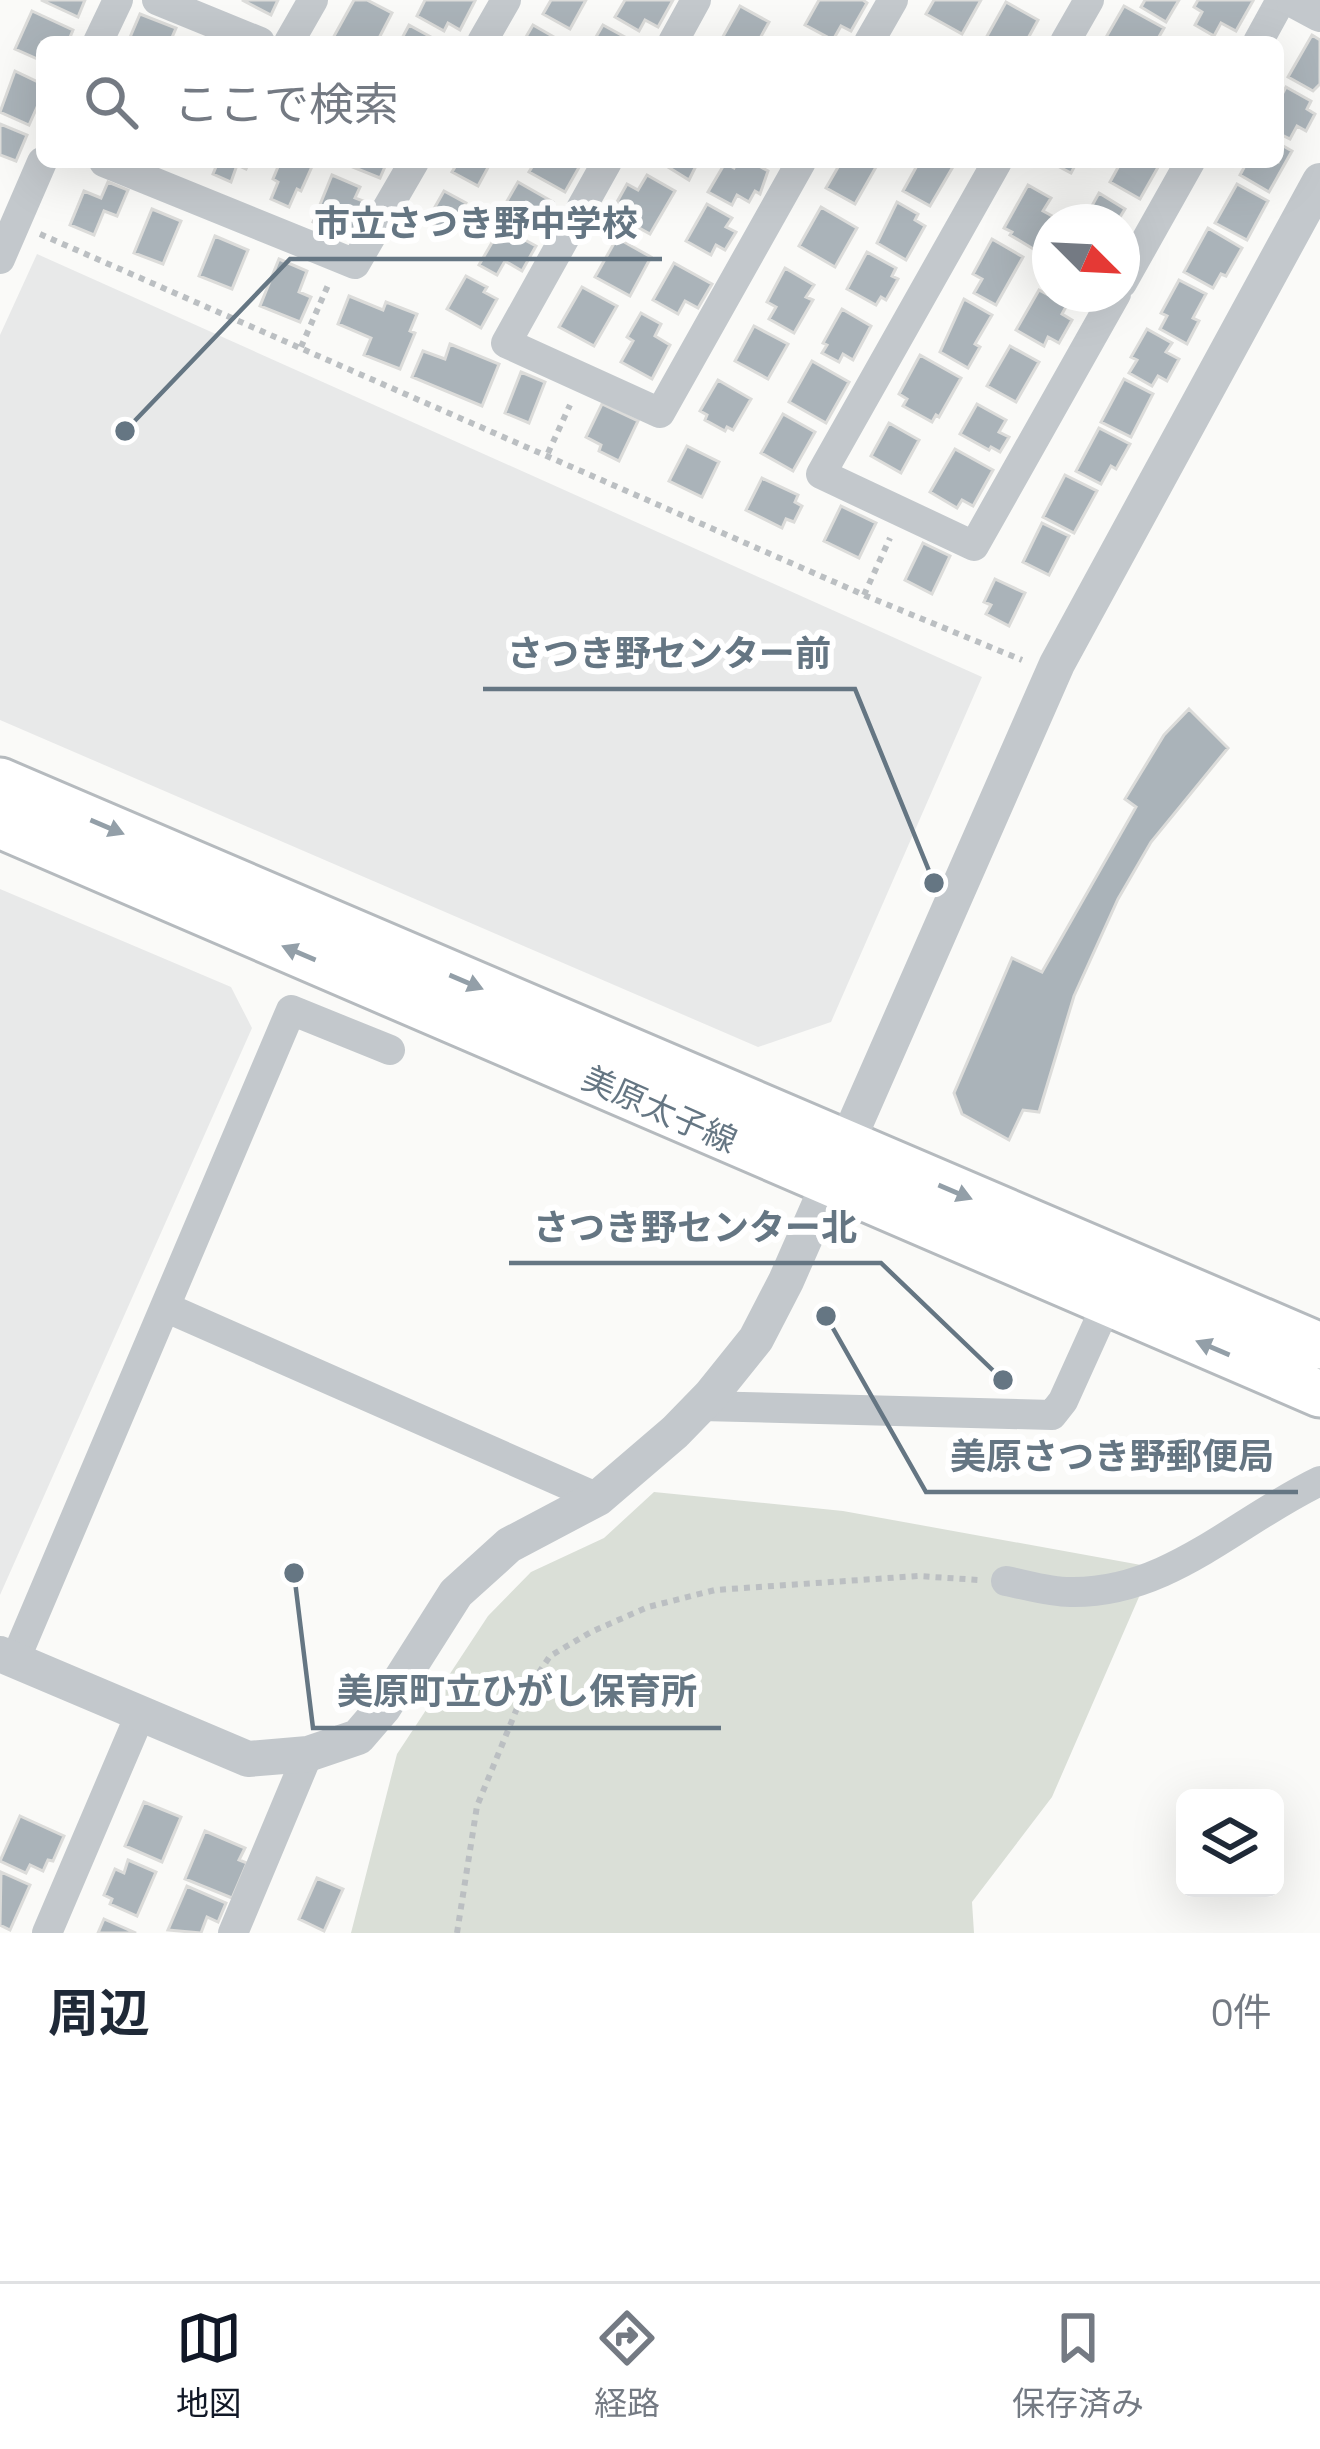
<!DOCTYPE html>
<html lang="ja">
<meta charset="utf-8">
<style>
:root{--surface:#fff;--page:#f6f6f7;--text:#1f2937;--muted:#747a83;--line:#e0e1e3;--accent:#111827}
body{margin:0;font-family:"Titillium Web","Noto Sans JP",sans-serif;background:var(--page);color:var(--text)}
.controls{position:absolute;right:36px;bottom:36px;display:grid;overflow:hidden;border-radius:18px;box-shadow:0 12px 48px #0002}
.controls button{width:108px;height:108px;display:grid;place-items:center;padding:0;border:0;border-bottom:3px solid var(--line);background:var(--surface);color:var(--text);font:60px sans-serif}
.compass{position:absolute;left:1032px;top:204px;width:108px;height:108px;border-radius:50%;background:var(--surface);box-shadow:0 12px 48px #0002;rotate:114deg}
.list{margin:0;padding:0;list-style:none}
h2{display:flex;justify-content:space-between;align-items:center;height:156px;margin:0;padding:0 48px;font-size:51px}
h2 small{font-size:39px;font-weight:400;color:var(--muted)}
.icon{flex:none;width:66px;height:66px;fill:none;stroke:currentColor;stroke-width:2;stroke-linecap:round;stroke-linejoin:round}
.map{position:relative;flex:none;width:1320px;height:1933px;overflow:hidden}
.search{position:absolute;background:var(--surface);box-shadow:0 12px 48px #0002;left:36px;right:36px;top:36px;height:132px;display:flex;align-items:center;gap:30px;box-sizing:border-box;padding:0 42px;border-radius:18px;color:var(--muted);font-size:45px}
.sheet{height:348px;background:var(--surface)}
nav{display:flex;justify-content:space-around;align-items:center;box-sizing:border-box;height:168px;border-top:3px solid var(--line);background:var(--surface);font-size:33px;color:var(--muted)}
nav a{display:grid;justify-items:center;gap:6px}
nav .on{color:var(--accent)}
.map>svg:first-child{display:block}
.built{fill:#e8e9e9}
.green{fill:#dadfd7}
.building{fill:#aab3b9;stroke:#dcdcda;stroke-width:3}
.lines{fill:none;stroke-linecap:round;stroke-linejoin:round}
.primary-casing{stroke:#b5babe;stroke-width:51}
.path{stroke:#bbbfc2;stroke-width:6;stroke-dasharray:6 6;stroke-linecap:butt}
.minor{stroke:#c3c8cc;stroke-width:30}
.tertiary{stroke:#c3c8cc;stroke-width:36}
.primary{stroke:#fff;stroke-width:45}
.oneway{fill:#939fa8}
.labels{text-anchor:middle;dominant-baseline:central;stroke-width:12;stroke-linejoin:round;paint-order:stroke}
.street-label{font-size:33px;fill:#657683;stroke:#fff}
.leader{fill:none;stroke:#657683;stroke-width:4.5}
.callout-dot{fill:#657683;stroke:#fff;stroke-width:4.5}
.callout-label{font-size:36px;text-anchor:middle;font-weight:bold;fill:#657683;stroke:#fff;stroke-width:12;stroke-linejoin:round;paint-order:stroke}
</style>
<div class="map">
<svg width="1320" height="1933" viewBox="0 0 1320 1933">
<rect width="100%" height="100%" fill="#fafaf8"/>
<path class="built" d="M37,254L982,677L831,1022L758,1047L0,720V335Z
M0,889L231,987L252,1028L0,1595Z"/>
<path class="green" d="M654,1492L843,1511L1152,1567L1052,1797L972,1902L974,1933H351L397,1754L488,1616L531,1572L604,1538Z"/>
<path class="building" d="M41,0H85L78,17Z
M242,0H278L271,15Z
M354,0H367L392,13L377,42H341L333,38Z
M425,0H473L475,1L460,30L448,23L444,31L417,16Z
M551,0H586L570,29L543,14Z
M625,0H673L658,27L645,20L639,31L615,17Z
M819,0H863L867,3L851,31L841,26L833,40L805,25Z
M934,0H981L962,34L926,14Z
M1145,0H1179L1166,22L1141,7Z
M1198,0H1251L1253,1L1236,31L1221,23L1214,36L1195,25L1202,12L1194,7Z
M1006,2L1038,20L1026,42H993L986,38Z
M740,6L769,22L758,42H720Z
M1124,6L1164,28L1156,42H1112L1105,39Z
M32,11L73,30L68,42H42V61L15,49Z
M140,14L176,28L170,42H128Z
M409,25L440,42H400Z
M533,25L561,41V42H523Z
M603,25L634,42H593Z
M1312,35L1320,40V84L1313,91L1288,77Z
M15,71L42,84V96L29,125L0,112Z
M1286,87L1311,101L1307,109L1315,114L1306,131L1297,126L1290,139L1278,133V102Z
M0,124L27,135L16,161L0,155Z
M1278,143L1292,151L1269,192L1240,175L1247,162H1278Z
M218,162H249L246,169L237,165L231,182L213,174Z
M280,162H314L301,191L297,189L289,207L271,199L278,182L273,179Z
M352,162H387L380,178L350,166Z
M458,162H491L478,186L452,172Z
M535,162H582L565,192L529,172Z
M660,162H698L689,180Z
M737,162H752L768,171L760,194L755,191L749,202L737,195L732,205L708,192L725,163L734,168Z
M841,162H867L876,167L855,204L826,188Z
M919,162L954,165L930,206L903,191Z
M1050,162H1077L1071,173Z
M1121,162H1161L1140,199L1110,182Z
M332,175L360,187L355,198L366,202L351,237L313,222Z
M647,175L675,191L650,234L623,219L628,208L617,202L627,184L638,190Z
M108,182L128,190L117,216L104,211L94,235L70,225L84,191L101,198Z
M518,182L553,202L541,223L527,215L521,227L499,215Z
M1237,184L1268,201L1247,240L1215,223Z
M1028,185L1051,198L1043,211L1054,217L1035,250L1010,235L1012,232L1004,228Z
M444,191L466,203L452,235L427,221Z
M1099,193L1125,209L1117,222H1083Z
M897,202L918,214L915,220L925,226L906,260L877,243Z
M707,204L732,218L726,227L736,232L725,250L716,245L711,255L686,241Z
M821,207L857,228L835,267L799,246Z
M152,209L181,221L163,264L134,253Z
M501,227L536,246L522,271L505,261L497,275L479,265Z
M1208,228L1242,248L1226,276L1221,274L1213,288L1184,272Z
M215,236L248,250L232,289L199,276Z
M617,238L651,257L630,296L595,277Z
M992,239L1023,257L996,305L974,293L982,279L973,274Z
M867,252L896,268L892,276L898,279L886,300L881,297L876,305L847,289Z
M279,259L307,271L299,292L311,297L300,322L260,306Z
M674,263L712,284L698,308L685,301L678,314L653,300Z
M785,268L814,285L806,297L813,300L794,333L769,319L776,307L767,302Z
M466,276L487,287L484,292L497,299L481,328L447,309Z
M1179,280L1206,294L1193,318L1199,321L1187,344L1160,329L1167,316L1161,313Z
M582,287L617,306L594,346L559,327Z
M1039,290L1067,305L1062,314L1072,320L1059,343L1048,337L1044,346L1016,330Z
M349,296L383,310L386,302L417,314L410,331L415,333L400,369L364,355L371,338L338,324Z
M964,299L992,315L975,344L980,347L968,368L940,352Z
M842,309L871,326L853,360L843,354L839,362L822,353L827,345L823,343Z
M641,313L661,324L655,336L670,345L652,379L621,362L633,341L627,337Z
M754,326L788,344L768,379L735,361Z
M1147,329L1172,343L1166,352L1179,359L1167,381L1158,376L1152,386L1129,373L1137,360L1131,357Z
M450,344L499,364L482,406L412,377L423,351L445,359Z
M1010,346L1039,362L1016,402L987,386Z
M920,355L961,378L939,417L936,415L932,422L903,406L907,399L899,394Z
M812,361L849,382L826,423L789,402Z
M521,372L545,382L529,423L505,413Z
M1124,379L1153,394L1131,437L1101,422Z
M718,380L751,399L733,430L727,427L725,431L705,420L707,415L700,411Z
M602,404L638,421L619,461L599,451L601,445L586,437Z
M977,404L1006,420L999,432L1009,437L1000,452L991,447L989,450L960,434Z
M783,414L815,432L793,471L761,453Z
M889,423L919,440L901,473L871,456Z
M1099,428L1130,444L1116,469L1111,466L1101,484L1076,471Z
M687,446L719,462L702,497L669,481Z
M955,449L993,470L973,506L962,500L957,508L930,492Z
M1065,475L1097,491L1074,533L1043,517Z
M762,478L798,495L795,502L802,506L794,522L786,519L782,528L746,510Z
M841,506L876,523L859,558L824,541Z
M1042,523L1069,536L1049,575L1023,562Z
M923,543L950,556L932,594L905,580Z
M995,579L1025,593L1009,626L986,614L991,605L984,602Z
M1189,709L1228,748L1151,842L1118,899L1074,996L1039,1112L1023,1110L1009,1140L962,1114L954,1093L1012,958L1042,972L1136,807L1125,799L1164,735Z
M144,1802L181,1817L162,1862L125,1846Z
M20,1816L64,1836L53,1861L48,1860L43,1871L30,1865L26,1873L0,1861Z
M205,1831L245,1848L239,1860L247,1863L232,1898L185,1879Z
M128,1860L156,1872L137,1916L110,1904L112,1899L104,1895L115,1869L124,1873Z
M1,1872L30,1885L10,1930L0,1925Z
M317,1878L343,1889L324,1931L299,1919Z
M187,1886L226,1903L218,1922L207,1917L201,1933L168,1930Z
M104,1919L136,1933H98Z"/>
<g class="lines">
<defs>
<path id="primary" d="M0,781L1320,1346
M0,825L1320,1394"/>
</defs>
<use href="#primary" class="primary-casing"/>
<path class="path" d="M40,234L864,595L1022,660
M301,347L329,283
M548,453L570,405
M864,595L890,538
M457,1933L477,1806L520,1701L550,1656L591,1632L648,1607L715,1590L918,1576L979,1580"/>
<path class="minor" d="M157,0L260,42
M98,42L118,0
M289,42L313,0
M482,42L506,0
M673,42L696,0
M869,42L893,0
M1065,42L1089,0
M1258,42L1281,0
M104,162L355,264L414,162
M607,162L506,343L660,413L801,162
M997,162L821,474L974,546L1116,294
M0,259L42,162
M1122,283L1190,162
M165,1307L598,1498
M701,1406L1052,1415L1063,1401L1115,1286
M1006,1581C1027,1585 1049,1592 1070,1592C1168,1594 1236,1521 1320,1481
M15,1660L291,1010L390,1050
M47,1933L140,1715
M233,1933L308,1754"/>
<path class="tertiary" d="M1294,0L1320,14
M0,1654L248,1759L308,1754L358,1737L383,1708L456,1593L509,1545L598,1498L675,1432L711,1395L756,1339L786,1281L1057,664L1320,181"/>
<use href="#primary" class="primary"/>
</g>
<defs><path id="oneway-solid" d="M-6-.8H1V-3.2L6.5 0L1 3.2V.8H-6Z" transform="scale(3)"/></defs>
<g class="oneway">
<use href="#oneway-solid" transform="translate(107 827) rotate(23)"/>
<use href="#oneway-solid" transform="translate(299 953) rotate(-157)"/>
<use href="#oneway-solid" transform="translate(466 982) rotate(23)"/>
<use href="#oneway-solid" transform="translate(955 1192) rotate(23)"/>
<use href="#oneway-solid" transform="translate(1213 1348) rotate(-157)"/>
</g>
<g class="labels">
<g class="street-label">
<text transform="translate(660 1109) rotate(24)">美原太子線</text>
</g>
</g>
<path class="leader" d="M125 431L290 259H662M934 883L855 689H483M1003 1380L881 1263H509M826 1316L926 1492H1298M294 1573L313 1728H721"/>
<g class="callout-dot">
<circle cx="125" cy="431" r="12"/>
<circle cx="934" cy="883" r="12"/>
<circle cx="1003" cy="1380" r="12"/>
<circle cx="826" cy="1316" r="12"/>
<circle cx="294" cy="1573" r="12"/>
</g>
<g class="callout-label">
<text x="476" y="236">市立さつき野中学校</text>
<text x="669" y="666">さつき野センター前</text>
<text x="695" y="1240">さつき野センター北</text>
<text x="1112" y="1469">美原さつき野郵便局</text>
<text x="517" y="1704">美原町立ひがし保育所</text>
</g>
</svg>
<div class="controls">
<button><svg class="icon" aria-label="layers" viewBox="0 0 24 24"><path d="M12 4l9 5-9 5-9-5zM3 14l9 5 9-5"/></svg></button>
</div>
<svg class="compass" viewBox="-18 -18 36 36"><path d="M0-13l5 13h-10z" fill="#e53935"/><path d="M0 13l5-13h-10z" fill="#747a83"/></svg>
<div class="search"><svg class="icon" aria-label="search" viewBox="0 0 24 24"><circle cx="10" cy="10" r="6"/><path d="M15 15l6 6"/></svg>ここで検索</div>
</div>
<section class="sheet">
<h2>周辺<small>0件</small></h2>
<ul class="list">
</ul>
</section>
<nav>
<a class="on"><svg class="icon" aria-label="map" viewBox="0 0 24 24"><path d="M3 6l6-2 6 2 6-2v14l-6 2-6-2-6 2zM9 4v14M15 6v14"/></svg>地図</a>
<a><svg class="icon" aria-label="directions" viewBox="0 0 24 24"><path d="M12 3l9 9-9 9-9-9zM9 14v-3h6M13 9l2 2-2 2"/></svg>経路</a>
<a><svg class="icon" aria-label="saved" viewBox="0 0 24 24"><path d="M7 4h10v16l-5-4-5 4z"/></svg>保存済み</a>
</nav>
